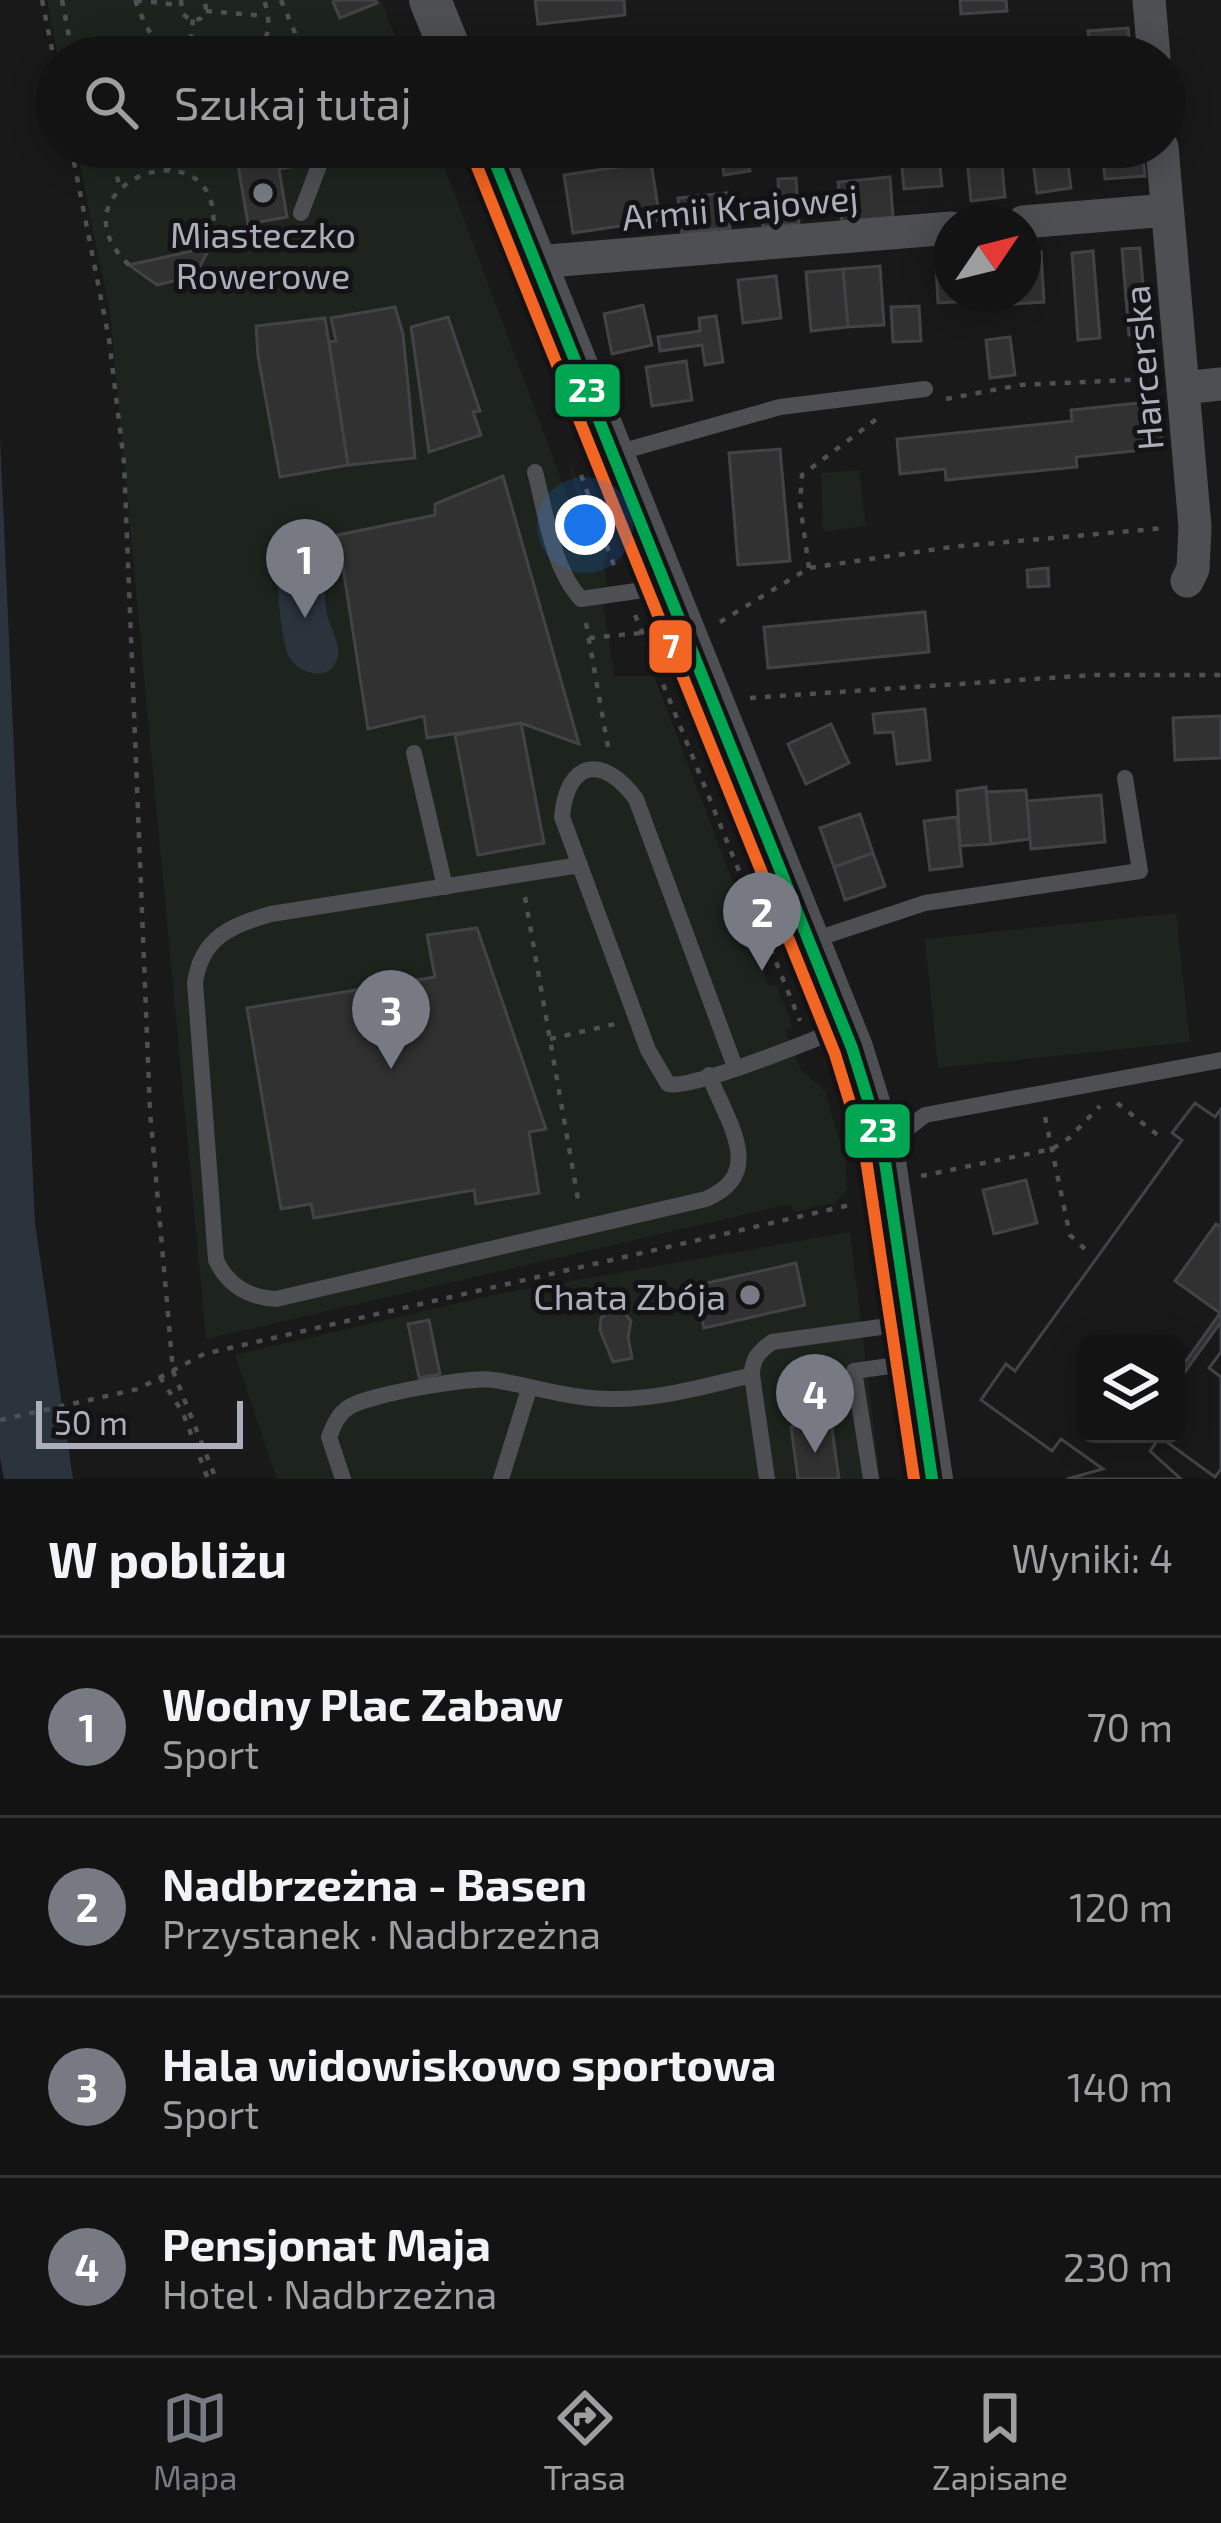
<!DOCTYPE html>
<html lang="pl">
<meta charset="utf-8">
<style>
:root{--surface:#131314;--page:#202022;--text:#f1f3f6;--muted:#9d9ea0;--line:#323234;--accent:#777a83}
body{margin:0;font-family:"Exo 2",sans-serif;background:var(--page);color:var(--text)}
.controls{position:absolute;right:36px;bottom:36px;display:grid;overflow:hidden;border-radius:18px;box-shadow:0 6px 30px #0003}
.controls button{width:108px;height:108px;display:grid;place-items:center;padding:0;border:0;border-bottom:3px solid var(--line);background:var(--surface);color:var(--text);font:60px sans-serif}
.compass{position:absolute;left:933px;top:204px;width:108px;height:108px;border-radius:50%;background:var(--surface);box-shadow:0 6px 30px #0003;rotate:55deg}
.scale{position:absolute;left:36px;bottom:30px;width:207px;box-sizing:border-box;padding-left:12px;border:6px solid #aaafbb;border-top:0;font-size:33px;line-height:42px;white-space:nowrap;color:#aaafbb;-webkit-text-stroke:9px #131316;paint-order:stroke}
.you{position:absolute;left:585px;top:525px;width:42px;height:42px;margin:-30px;border:9px solid #fff;border-radius:50%;background:#1a73e8;box-shadow:0 0 0 18px #1a73e833}
.badge{display:grid;place-items:center;width:78px;height:78px;border-radius:50%;background:var(--accent);color:#fff;font-size:39px;font-weight:700}
.pin{position:absolute;translate:-50% -99px;filter:drop-shadow(0 3px 6px #0008)}
.pin::after{content:'';position:absolute;top:63px;width:42px;height:36px;background:inherit;clip-path:polygon(0 0,100% 0,50% 100%)}
.list{margin:0;padding:0;list-style:none}
h2{display:flex;justify-content:space-between;align-items:center;height:156px;margin:0;padding:0 48px;font-size:51px}
h2 small{font-size:39px;font-weight:400;color:var(--muted)}
.list li{display:grid;grid-template-columns:78px 1fr auto;gap:36px;align-items:center;box-sizing:border-box;height:180px;padding:0 48px;border-top:3px solid var(--line)}
.list b{display:block;font-size:45px;white-space:nowrap}
.list p{margin:0;font-size:39px;white-space:nowrap;color:var(--muted)}
.list em{font-size:39px;font-style:normal;color:var(--muted)}
.icon{flex:none;width:66px;height:66px;fill:none;stroke:currentColor;stroke-width:2;stroke-linecap:round;stroke-linejoin:round}
.map{position:relative;flex:none;width:1221px;height:1479px;overflow:hidden}
.search{position:absolute;background:var(--surface);box-shadow:0 6px 30px #0003;left:36px;right:36px;top:36px;height:132px;display:flex;align-items:center;gap:30px;box-sizing:border-box;padding:0 42px;border-radius:66px;color:var(--muted);font-size:45px}
.sheet{height:876px;background:var(--surface)}
nav{display:flex;justify-content:space-around;align-items:center;box-sizing:border-box;height:168px;border-top:3px solid var(--line);background:var(--surface);font-size:33px;color:var(--muted)}
nav a{display:grid;justify-items:center;gap:6px}
nav .on{color:var(--accent)}
.map>svg:first-child{display:block}
.green{fill:#1d241e}
.water{fill:#2b343d}
.building{fill:#313132;stroke:#424346;stroke-width:3;fill-rule:evenodd}
.lines{fill:none;stroke-linecap:round;stroke-linejoin:round}
.path{stroke:#4f5054;stroke-width:4.5;stroke-dasharray:6 9;stroke-linecap:butt}
.service{stroke:#4d4f53;stroke-width:16}
.minor{stroke:#4d4f53;stroke-width:33}
.tertiary{stroke:#4d4f53;stroke-width:42}
.bus-1-casing{stroke:#131316;stroke-width:21}
.bus-2-casing{stroke:#131316;stroke-width:21}
.bus-1{stroke:#00a651;stroke-width:12}
.bus-2{stroke:#f26522;stroke-width:12}
.poi-dot{fill:#777a83;stroke:#131316;stroke-width:4.5}
.labels{text-anchor:middle;dominant-baseline:central;stroke-width:10;stroke-linejoin:round;paint-order:stroke}
.street-label{font-size:36px;fill:#aaafbb;stroke:#131316}
.poi-label{font-size:36px;fill:#aaafbb;stroke:#131316}
.line-badge{stroke:#131316;stroke-width:4.5}
.badge-label{font-size:33px;text-anchor:middle;font-weight:bold;fill:#fff}
</style>
<div class="map">
<svg width="1221" height="1479" viewBox="0 0 1221 1479">
<rect width="100%" height="100%" fill="#19191a"/>
<path class="green" d="M47,0H381L403,57H58Z
M76,147H437L590,557L568,456L607,553L604,566L607,586L601,587L614,676H654L757,945L754,947L769,986L776,985L793,1027L785,1030L801,1070L825,1091L846,1163L847,1190L834,1203L794,1212L790,1204L206,1339L110,313Z
M859,470L866,526L823,532L821,473Z
M1176,913L1190,1042L938,1068L925,939Z
M850,1232L880,1479H277L235,1355L493,1295Z"/>
<path class="water" d="M0,437L35,1224L73,1479H4L0,1458Z
M307,561C330,573 323,587 326,609C327,624 340,640 338,654C335,683 300,676 289,657C282,644 276,587 279,573L291,562Z"/>
<path class="building" d="M337,0H375L377,3L340,18L333,2Z
M535,0H624L625,15L538,24Z
M960,0H1006L1007,11L961,14Z
M1128,28L1131,57H1090L1088,31Z
M975,43L976,57H932L931,47Z
M235,147H315L318,162L279,169L287,217L248,224Z
M720,147H746L750,171L724,175Z
M900,147H938L942,186L904,189Z
M1031,147H1066L1071,188L1037,193Z
M1102,147H1142L1145,176L1105,179Z
M1001,155L1005,197L971,201L967,158Z
M651,162L660,220L573,233L564,175Z
M890,177L893,217L842,222L838,182Z
M796,178L799,224L763,227L761,202L779,201L778,179Z
M727,193L730,228L682,233L678,198Z
M210,247L195,276L157,285L129,265Z
M1140,248L1147,334L1129,335L1122,249Z
M1093,251L1100,338L1078,340L1072,253Z
M1041,252L1044,302L999,305L998,294H1023V254Z
M951,265V294H970L971,301L938,303L936,266Z
M880,266L884,325L848,327L843,269Z
M843,269L848,327L811,331L806,272Z
M776,276L781,318L743,323L738,280Z
M643,305L652,345L612,354L604,314Z
M919,306L921,341L893,342L891,307Z
M395,307L403,334L415,458L348,465L329,342L336,341L331,318Z
M716,316L723,362L705,365L702,345L660,351L658,337L700,331L699,318Z
M448,317L480,411L473,412L481,435L429,452L411,327Z
M325,318L348,465L280,477L258,356L256,326Z
M1010,337L1015,375L990,378L986,340Z
M686,361L692,400L652,406L646,367Z
M1158,401L1163,448L1076,457L1077,467L946,480L945,469L900,474L897,439L1072,421L1071,410Z
M780,449L790,561L738,565L729,453Z
M503,476L579,744L521,723L427,738L424,716L368,729L338,535L435,515V504Z
M1048,568L1049,586L1028,587L1027,570Z
M925,612L929,652L768,668L764,627Z
M925,709L930,760L897,764L893,732L875,733L873,714Z
M1221,716V758L1175,760L1173,718Z
M521,723L544,843L478,855L455,735Z
M831,724L849,763L806,784L788,744Z
M986,787L991,844L960,846L957,791Z
M1026,790L1030,839L991,844L986,792Z
M1101,795L1105,842L1031,849L1027,801Z
M860,814L873,853L834,867L820,828Z
M957,817L962,866L930,870L924,821Z
M873,853L885,886L845,900L834,867Z
M477,928L546,1129L529,1132L539,1193L476,1204L474,1190L314,1218L311,1204L281,1209L247,1008L435,977L427,935Z
M1195,1103L1215,1117L1221,1109V1227L1216,1224L1175,1281L1220,1313L1186,1361L1176,1354V1344H1086V1434H1176V1384L1221,1322V1352L1209,1368L1221,1377V1469L1215,1477L1160,1437L1150,1451L1181,1479H1067L1103,1469L1061,1439L1052,1451L981,1400L1006,1364L1015,1371L1182,1140L1172,1133Z
M1195,1103L1215,1117L1221,1109V1352L1209,1368L1221,1377V1469L1215,1477L1160,1437L1150,1451L1181,1479H1067L1103,1469L1061,1439L1052,1451L981,1400L1006,1364L1015,1371L1182,1140L1172,1133ZM1086,1344H1176V1434H1086Z
M1026,1180L1037,1223L994,1234L983,1190Z
M796,1263L805,1305L704,1328L694,1286Z
M612,1309L623,1311L631,1321L628,1337L632,1358L613,1362L600,1330L601,1318Z
M429,1320L440,1374L419,1378L408,1324Z
M831,1422L839,1479H798L791,1427Z"/>
<g class="lines">
<path class="path" d="M42,0L57,74
M62,0L73,57
M135,0C149,34 152,45 188,57
M136,0L178,5
M181,0L182,13L190,20L200,19L206,11L205,0
M281,0L295,33L296,47L310,57
M206,11L266,16
M266,39L289,57
M189,55L193,19
M244,57C271,46 272,24 264,0
M71,147L109,339L124,463L150,1111L173,1371L216,1479
M112,147L119,187
M168,170L175,147
M129,265C39,180 242,112 210,247
M946,399L1020,385L1149,379
M581,475L616,571
M809,568L800,504L802,475L878,418
M635,615L800,1021
M720,622L809,568L951,547L1165,528
M586,623L608,747
M589,638L641,633
M750,698L1094,675H1221
M525,897L579,1205
M550,1039L615,1024
M1117,1103L1164,1140
M1045,1117L1070,1235L1087,1251
M921,1176L1052,1149L1069,1138L1100,1106
M160,1377L183,1413L208,1479
M0,1420L138,1389L204,1354L854,1204"/>
<path class="service" d="M301,213L326,147
M613,454L780,407L925,389
M535,472C546,513 552,568 581,599L664,587
M414,753L445,887
M580,865L271,914C231,925 201,938 195,983L216,1260C228,1286 248,1297 276,1299L706,1199C767,1173 727,1122 709,1075
M810,941L925,903L1140,871L1125,778
M735,1067L636,799C603,754 567,760 562,817L648,1050L668,1084C692,1090 812,1040 843,1028
M883,1148L925,1115L1221,1060
M343,1479L329,1437C334,1425 338,1414 349,1407C367,1395 472,1376 494,1380C533,1386 574,1400 614,1399C660,1399 707,1386 752,1375
M501,1479L529,1389
M767,1479L752,1375C752,1358 759,1352 772,1342L910,1323
M871,1479L854,1371L911,1363"/>
<path class="minor" d="M1149,0L1154,57
M1162,147L1195,527L1193,569L1187,581
M1023,222L1167,210
M536,262L951,228
M1183,388L1221,384"/>
<path class="tertiary" d="M430,0L453,57
M489,147L852,1048L883,1148L932,1479"/>
<defs>
<path id="bus-1" d="M489,147L852,1048L883,1148L932,1479"/>
<path id="bus-2" d="M472,154L835,1054L865,1152L914,1479"/>
</defs>
<use href="#bus-1" class="bus-1-casing"/>
<use href="#bus-2" class="bus-2-casing"/>
<use href="#bus-1" class="bus-1"/>
<use href="#bus-2" class="bus-2"/>
</g>
<g class="poi-dot">
<circle cx="263" cy="193" r="12"/>
<circle cx="750" cy="1295" r="12"/>
</g>
<g class="labels">
<g class="street-label">
<text transform="translate(740 206) rotate(-5)">Armii Krajowej</text>
<text transform="translate(1142 368) rotate(-95)">Harcerska</text>
</g>
<g class="poi-label">
<text x="263" y="233">Miasteczko<tspan x="263" dy="41">Rowerowe</tspan></text>
<text x="726" y="1295" text-anchor="end">Chata Zbója</text>
</g>
</g>
<g class="line-badge">
<rect x="553" y="362" width="69" height="57" rx="12" fill="#00a651"/>
<rect x="647" y="618" width="47" height="57" rx="12" fill="#f26522"/>
<rect x="843" y="1102" width="69" height="58" rx="12" fill="#00a651"/>
</g>
<g class="badge-label">
<text x="587" y="402">23</text>
<text x="671" y="658">7</text>
<text x="878" y="1142">23</text>
</g>
</svg>
<div class="controls">
<button><svg class="icon" aria-label="layers" viewBox="0 0 24 24"><path d="M12 4l9 5-9 5-9-5zM3 14l9 5 9-5"/></svg></button>
</div>
<svg class="compass" viewBox="-18 -18 36 36"><path d="M0-13l5 13h-10z" fill="#e53935"/><path d="M0 13l5-13h-10z" fill="#9d9ea0"/></svg>
<div class="scale">50 m</div>
<div class="you"></div>
<div class="pin badge" style="left:305px;top:618px">1</div>
<div class="pin badge" style="left:762px;top:971px">2</div>
<div class="pin badge" style="left:391px;top:1069px">3</div>
<div class="pin badge" style="left:815px;top:1453px">4</div>
<div class="search"><svg class="icon" aria-label="search" viewBox="0 0 24 24"><circle cx="10" cy="10" r="6"/><path d="M15 15l6 6"/></svg>Szukaj tutaj</div>
</div>
<section class="sheet">
<h2>W pobliżu<small>Wyniki: 4</small></h2>
<ul class="list">
<li><span class="badge">1</span><div><b>Wodny Plac Zabaw</b><p>Sport</p></div><em>70 m</em></li>
<li><span class="badge">2</span><div><b>Nadbrzeżna - Basen</b><p>Przystanek · Nadbrzeżna</p></div><em>120 m</em></li>
<li><span class="badge">3</span><div><b>Hala widowiskowo sportowa</b><p>Sport</p></div><em>140 m</em></li>
<li><span class="badge">4</span><div><b>Pensjonat Maja</b><p>Hotel · Nadbrzeżna</p></div><em>230 m</em></li>
</ul>
</section>
<nav>
<a class="on"><svg class="icon" aria-label="map" viewBox="0 0 24 24"><path d="M3 6l6-2 6 2 6-2v14l-6 2-6-2-6 2zM9 4v14M15 6v14"/></svg>Mapa</a>
<a><svg class="icon" aria-label="directions" viewBox="0 0 24 24"><path d="M12 3l9 9-9 9-9-9zM9 14v-3h6M13 9l2 2-2 2"/></svg>Trasa</a>
<a><svg class="icon" aria-label="saved" viewBox="0 0 24 24"><path d="M7 4h10v16l-5-4-5 4z"/></svg>Zapisane</a>
</nav>
